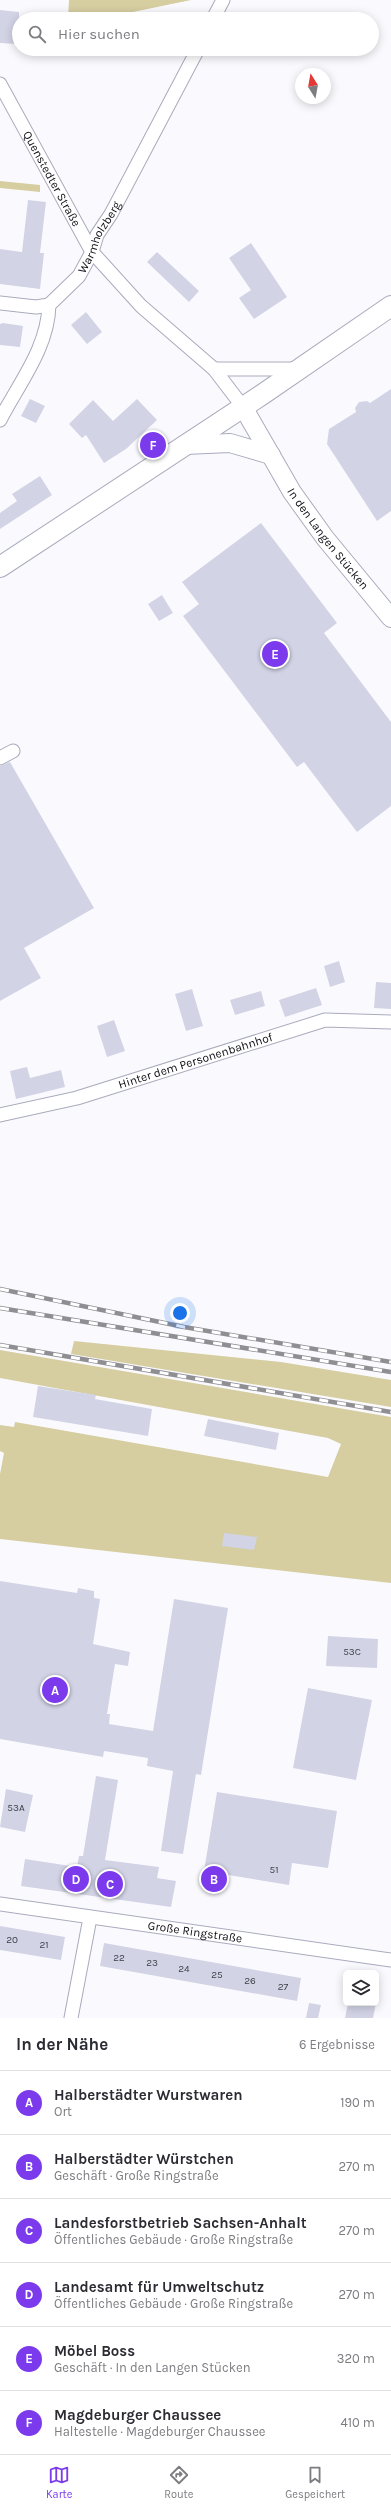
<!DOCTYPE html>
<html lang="de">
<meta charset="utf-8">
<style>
:root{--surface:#fff;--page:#f2f2f3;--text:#2b2b33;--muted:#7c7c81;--line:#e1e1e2;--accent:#7c3aed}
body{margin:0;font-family:Karla,sans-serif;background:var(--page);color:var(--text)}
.controls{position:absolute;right:12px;bottom:12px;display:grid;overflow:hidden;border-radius:6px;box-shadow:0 2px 10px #0003}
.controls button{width:36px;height:36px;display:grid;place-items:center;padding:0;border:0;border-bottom:1px solid var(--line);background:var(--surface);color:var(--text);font:20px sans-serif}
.compass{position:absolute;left:295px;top:68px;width:36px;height:36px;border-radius:50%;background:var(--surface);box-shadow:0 2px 10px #0003;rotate:349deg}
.you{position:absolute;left:180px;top:1313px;width:14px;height:14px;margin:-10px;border:3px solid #fff;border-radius:50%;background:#1a73e8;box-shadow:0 0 0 6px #1a73e833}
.badge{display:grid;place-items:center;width:26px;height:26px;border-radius:50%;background:var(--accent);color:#fff;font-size:13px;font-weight:700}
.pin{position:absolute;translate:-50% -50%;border:2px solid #fff;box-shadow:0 1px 4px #0006}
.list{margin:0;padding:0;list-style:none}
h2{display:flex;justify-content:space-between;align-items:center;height:52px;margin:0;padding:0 16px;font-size:17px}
h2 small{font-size:13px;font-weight:400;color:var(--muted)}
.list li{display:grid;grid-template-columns:26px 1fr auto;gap:12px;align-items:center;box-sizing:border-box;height:64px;padding:0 16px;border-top:1px solid var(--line)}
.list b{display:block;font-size:15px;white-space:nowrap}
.list p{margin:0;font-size:13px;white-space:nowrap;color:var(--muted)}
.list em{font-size:13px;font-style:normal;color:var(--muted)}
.icon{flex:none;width:22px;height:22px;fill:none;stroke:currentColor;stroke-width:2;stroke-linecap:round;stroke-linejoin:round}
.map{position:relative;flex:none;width:391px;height:2018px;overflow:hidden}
.search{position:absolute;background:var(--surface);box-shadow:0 2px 10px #0003;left:12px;right:12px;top:12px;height:44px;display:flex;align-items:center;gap:10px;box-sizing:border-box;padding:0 14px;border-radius:22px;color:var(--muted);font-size:15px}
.sheet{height:436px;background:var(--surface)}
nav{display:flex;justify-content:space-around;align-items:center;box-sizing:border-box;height:56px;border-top:1px solid var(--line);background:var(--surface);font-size:11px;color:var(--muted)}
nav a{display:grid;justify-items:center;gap:2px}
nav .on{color:var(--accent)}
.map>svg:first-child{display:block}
.green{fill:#d6cda1}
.building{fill:#d2d4e6}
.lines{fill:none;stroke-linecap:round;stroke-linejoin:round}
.street-casing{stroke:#a9abbc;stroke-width:15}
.secondary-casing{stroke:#a9abbc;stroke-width:20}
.primary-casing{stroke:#a9abbc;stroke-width:22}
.street{stroke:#fff;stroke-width:13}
.secondary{stroke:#fff;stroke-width:18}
.primary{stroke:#fff;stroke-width:20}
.rail-casing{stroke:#8e8e93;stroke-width:4.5}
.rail{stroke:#fff;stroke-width:3;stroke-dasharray:9;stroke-linecap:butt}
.labels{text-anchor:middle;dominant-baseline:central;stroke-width:3;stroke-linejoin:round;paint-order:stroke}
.number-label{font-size:10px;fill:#404049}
.street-label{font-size:12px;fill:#0f0f15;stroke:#fff}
</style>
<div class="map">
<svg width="391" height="2018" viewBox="0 0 391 2018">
<rect width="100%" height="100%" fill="#fafafe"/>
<path class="green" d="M69,0H191L99,19H68Z
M0,181L40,185V192L0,188Z
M74,1341L281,1362L391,1380V1407L71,1354Z
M0,1350L391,1417V1583L0,1539V1474L4,1453L0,1451V1425L14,1427L15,1422L328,1477L341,1444L328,1438L0,1378Z"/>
<path class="building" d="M0,10L19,12V34H16V44L0,43Z
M28,200L46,202L40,253H44L40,289L0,284V249L22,252Z
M251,243L287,297L254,319L239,298L251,290L229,258Z
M157,252L199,291L189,302L147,262Z
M86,312L102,332L87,344L71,325Z
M3,323L23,326L20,347L0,345V324Z
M391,389V511L377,521L327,444L329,429L356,412L355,408L359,402L367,401L370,403Z
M30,399L45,406L36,423L21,416Z
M137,399L157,420L126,449L104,463L86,435L82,438L69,424L93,400L113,421Z
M40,476L52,495L0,529V513L17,501L12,494Z
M261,523L337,623L324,633L391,722V806L357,832L304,762L297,767L183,616L199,604L182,582Z
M162,595L173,613L159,621L148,604Z
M10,762L94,908L24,948L41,978L0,1001V766Z
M339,961L345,982L330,987L324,966Z
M376,982L391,983V1009L374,1008Z
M316,988L322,1005L285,1017L279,1000Z
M192,989L203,1026L186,1031L175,994Z
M261,991L265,1006L235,1015L230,1000Z
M114,1020L125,1051L107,1057L97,1026Z
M27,1067L30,1078L61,1070L65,1087L16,1099L10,1071Z
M38,1386L96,1395L95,1399L152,1409L148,1436L33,1417Z
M208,1419L279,1433L276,1450L204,1436Z
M224,1533L257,1537L254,1550L222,1546Z
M0,1581L77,1593L78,1588L94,1591V1598L100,1599L93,1644L130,1652L128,1666L115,1664L107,1714H110L109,1724L153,1731L174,1599L228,1608L201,1775L196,1774L183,1854L161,1851L173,1771L147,1766L148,1758L104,1751L103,1757L0,1739Z
M328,1636L378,1639L377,1668L326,1666Z
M308,1688L372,1700L356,1780L293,1768Z
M96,1776L118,1780L105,1860L159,1867L157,1878L176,1881L171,1907L21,1886L25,1859L77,1867L79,1856H83Z
M6,1789L33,1795L25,1832L0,1827Z
M217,1792L337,1811L328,1868L292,1863L289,1885L204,1871Z
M0,1926L65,1937L61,1960L0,1950Z
M104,1943L301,1978L297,2001L100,1966Z
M309,2003L321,2005L318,2018H306Z
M348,2003H376L373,2018H345Z"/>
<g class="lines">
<defs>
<g id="street">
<path d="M213,19L223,0"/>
<path id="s1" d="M0,84L92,252L141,306L214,369L243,407"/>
<path d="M0,303L36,307L49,305"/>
<path d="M214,369H298"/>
<path id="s2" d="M0,420C19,383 48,348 49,305L79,276L92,252L97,235L111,214L198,49"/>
<path d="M0,758L13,751"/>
<path id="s3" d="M0,1115L77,1098L325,1020L391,1022"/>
<path id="s4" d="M0,1904L391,1960"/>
<path d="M71,2018L90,1918"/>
</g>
<g id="secondary">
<path id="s5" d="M243,407L292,492L325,538L391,618"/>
<path d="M185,445L230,443L271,455"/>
</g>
<path id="primary" d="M0,567L263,394L391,306"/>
</defs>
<use href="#street" class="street-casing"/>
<use href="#secondary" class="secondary-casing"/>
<use href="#primary" class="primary-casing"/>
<use href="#street" class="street"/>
<use href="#secondary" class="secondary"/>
<use href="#primary" class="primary"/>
<defs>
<path id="rail" d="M0,1289L184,1327L391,1362
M0,1308L391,1372
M0,1345L391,1412"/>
</defs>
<use href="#rail" class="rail-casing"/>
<use href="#rail" class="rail"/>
</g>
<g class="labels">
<g class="number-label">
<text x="352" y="1652">53C</text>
<text x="16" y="1808">53A</text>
<text x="274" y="1870">51</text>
<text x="12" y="1940">20</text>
<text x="44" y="1945">21</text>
<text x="119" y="1958">22</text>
<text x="152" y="1963">23</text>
<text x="184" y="1969">24</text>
<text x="217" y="1975">25</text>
<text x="250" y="1981">26</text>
<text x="283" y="1987">27</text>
</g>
<g class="street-label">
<text stroke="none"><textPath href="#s1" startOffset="108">Quenstedter Straße</textPath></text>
<text stroke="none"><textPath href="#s2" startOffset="212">Warmholzberg</textPath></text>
<text stroke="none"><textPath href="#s5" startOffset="157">In den Langen Stücken</textPath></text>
<text stroke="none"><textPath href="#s3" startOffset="203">Hinter dem Personenbahnhof</textPath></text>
<text stroke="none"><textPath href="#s4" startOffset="197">Große Ringstraße</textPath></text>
</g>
</g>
</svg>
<div class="controls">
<button><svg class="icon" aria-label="layers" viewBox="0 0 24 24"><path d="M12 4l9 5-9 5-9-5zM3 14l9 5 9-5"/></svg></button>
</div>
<svg class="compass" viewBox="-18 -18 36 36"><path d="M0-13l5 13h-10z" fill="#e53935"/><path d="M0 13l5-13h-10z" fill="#7c7c81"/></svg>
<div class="you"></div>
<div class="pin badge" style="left:55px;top:1690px">A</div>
<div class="pin badge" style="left:214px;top:1879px">B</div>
<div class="pin badge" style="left:110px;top:1884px">C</div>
<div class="pin badge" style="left:76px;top:1879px">D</div>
<div class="pin badge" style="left:275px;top:654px">E</div>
<div class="pin badge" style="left:153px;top:445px">F</div>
<div class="search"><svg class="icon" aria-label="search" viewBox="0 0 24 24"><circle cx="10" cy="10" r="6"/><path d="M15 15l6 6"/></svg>Hier suchen</div>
</div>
<section class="sheet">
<h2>In der Nähe<small>6 Ergebnisse</small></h2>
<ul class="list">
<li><span class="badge">A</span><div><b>Halberstädter Wurstwaren</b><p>Ort</p></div><em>190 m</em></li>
<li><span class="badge">B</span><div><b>Halberstädter Würstchen</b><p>Geschäft · Große Ringstraße</p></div><em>270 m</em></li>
<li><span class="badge">C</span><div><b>Landesforstbetrieb Sachsen-Anhalt</b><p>Öffentliches Gebäude · Große Ringstraße</p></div><em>270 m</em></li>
<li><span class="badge">D</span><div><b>Landesamt für Umweltschutz</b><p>Öffentliches Gebäude · Große Ringstraße</p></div><em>270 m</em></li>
<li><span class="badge">E</span><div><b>Möbel Boss</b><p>Geschäft · In den Langen Stücken</p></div><em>320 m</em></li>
<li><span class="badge">F</span><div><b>Magdeburger Chaussee</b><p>Haltestelle · Magdeburger Chaussee</p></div><em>410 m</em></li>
</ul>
</section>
<nav>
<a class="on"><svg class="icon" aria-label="map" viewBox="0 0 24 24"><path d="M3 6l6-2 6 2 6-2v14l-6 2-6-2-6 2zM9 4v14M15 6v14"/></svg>Karte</a>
<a><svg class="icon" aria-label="directions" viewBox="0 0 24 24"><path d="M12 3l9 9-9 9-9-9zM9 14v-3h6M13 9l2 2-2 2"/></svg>Route</a>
<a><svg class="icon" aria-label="saved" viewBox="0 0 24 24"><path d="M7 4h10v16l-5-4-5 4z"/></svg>Gespeichert</a>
</nav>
